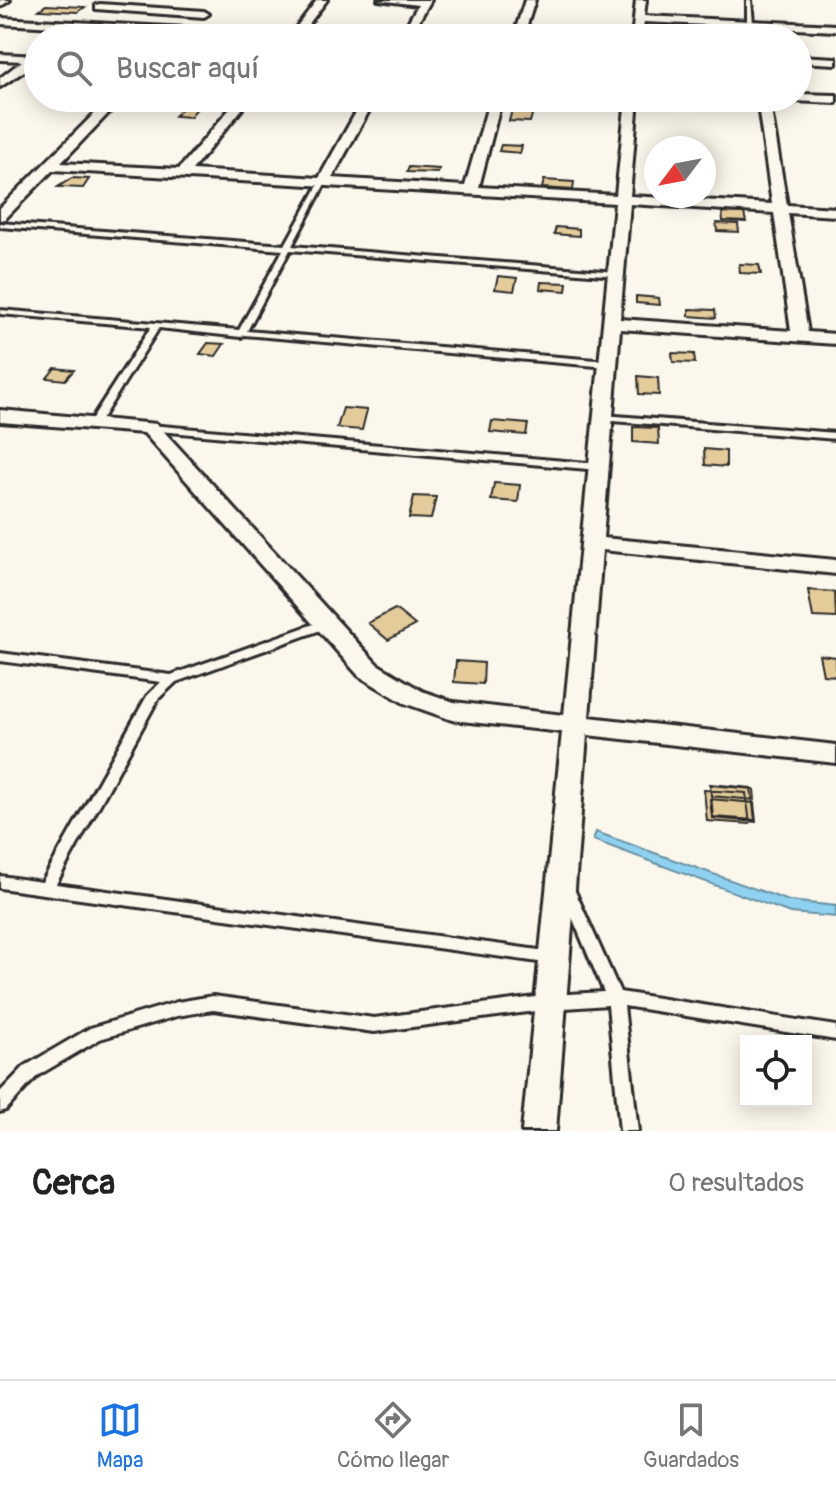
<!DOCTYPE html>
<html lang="es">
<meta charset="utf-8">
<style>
:root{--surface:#fff;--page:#f6f6f6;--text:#222;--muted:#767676;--line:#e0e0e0;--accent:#1a73e8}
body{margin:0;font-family:Pangolin,sans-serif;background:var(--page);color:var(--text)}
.controls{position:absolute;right:24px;bottom:24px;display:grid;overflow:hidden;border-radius:0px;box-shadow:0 4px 20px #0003}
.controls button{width:72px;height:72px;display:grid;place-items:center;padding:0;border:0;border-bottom:2px solid var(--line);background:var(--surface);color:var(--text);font:40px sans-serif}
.compass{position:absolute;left:644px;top:136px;width:72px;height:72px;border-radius:50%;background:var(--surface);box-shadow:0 4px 20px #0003;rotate:238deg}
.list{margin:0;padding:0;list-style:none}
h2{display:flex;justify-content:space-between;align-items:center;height:104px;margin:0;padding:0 32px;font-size:34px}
h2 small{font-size:26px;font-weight:400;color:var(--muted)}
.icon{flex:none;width:44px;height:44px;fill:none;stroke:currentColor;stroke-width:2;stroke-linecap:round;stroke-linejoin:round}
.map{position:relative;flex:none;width:836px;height:1131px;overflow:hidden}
.search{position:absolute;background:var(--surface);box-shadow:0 4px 20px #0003;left:24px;right:24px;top:24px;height:88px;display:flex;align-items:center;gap:20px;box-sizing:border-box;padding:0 28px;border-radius:44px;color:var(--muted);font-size:30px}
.sheet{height:248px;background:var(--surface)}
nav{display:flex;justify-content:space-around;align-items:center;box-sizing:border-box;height:112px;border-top:2px solid var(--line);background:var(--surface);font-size:22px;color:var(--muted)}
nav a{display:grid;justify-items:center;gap:4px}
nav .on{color:var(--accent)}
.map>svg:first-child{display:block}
.water{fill:#8fd1f0;stroke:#678fa1;stroke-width:2}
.building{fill:#e4cb9a;stroke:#2b2b2b;stroke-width:2}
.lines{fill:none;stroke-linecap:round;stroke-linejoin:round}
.service-casing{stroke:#2b2b2b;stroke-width:6}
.minor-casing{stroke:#2b2b2b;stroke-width:6}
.service{fill:#fbf7ec;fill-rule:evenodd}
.minor{fill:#fbf7ec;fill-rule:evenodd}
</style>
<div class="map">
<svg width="836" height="1131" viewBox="0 0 836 1131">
<rect width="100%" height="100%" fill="#fbf7ec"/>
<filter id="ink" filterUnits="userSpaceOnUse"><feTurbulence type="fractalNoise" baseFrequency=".0125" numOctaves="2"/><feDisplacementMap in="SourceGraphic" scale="16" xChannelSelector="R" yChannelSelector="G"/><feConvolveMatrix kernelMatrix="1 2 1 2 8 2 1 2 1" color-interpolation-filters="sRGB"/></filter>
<g filter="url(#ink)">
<path class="water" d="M596,832L789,901L836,906V917L790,913L593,840Z"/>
<path class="building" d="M46,5L85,7L78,12L39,10Z
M650,98H690V104L650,102Z
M184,106L198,107L190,117L175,116Z
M512,110L533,111L530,122L509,121Z
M501,145L522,146L520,153L499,151Z
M409,167L439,169L438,173L407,172Z
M72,178L89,179L83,188L58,187Z
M544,180L574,182L573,190L542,188Z
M722,212L744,213L746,222L723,221Z
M716,223L738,224L739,232L717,231Z
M556,227L579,229V236L554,234Z
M739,264L759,265L761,274L740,273Z
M498,276L517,278L514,291L495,289Z
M541,282L567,283L566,291L540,289Z
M636,296L659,298L660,305L636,303Z
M689,309L715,310L716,318L689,316Z
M208,343L224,344L216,356L200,354Z
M672,353L694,354L695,363L673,362Z
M55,368L74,370L65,380L47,378Z
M638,376L658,378L659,395L639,394Z
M343,408L367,410L362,430L337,428Z
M492,421L528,424L526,435L490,432Z
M633,427L658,428L659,444L633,442Z
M704,449L726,451V467L705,465Z
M494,483L520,485L518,502L491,500Z
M414,496L436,497L431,519L409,518Z
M808,590L835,592L836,618L813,617Z
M395,609L415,625L388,640L368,623Z
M819,655L836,657V676L823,675Z
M456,661L484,663L483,684L454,682Z
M710,784L751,788L755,820L713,817Z
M710,785L754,789L755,800L711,796Z
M704,790L746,793L750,824L707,821Z
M710,799L754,803L756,822L712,818Z"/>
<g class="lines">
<defs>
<path id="service" d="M747,0H751L753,23L750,25L747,23Z
M323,180L326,182L292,246L616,272L620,274L616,276L290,250L247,331L608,361L612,364L608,367L244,335L241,337L159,328L99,423L94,426L89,423L151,327L0,314V310L239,330L283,250L0,227V223L285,245L320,182Z
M603,415L836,433V439L600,420L598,418L600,416Z
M150,425L599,464L604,467L599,470L147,430L145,428Z
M325,620L329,621L331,624L329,627L176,682L158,699L56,884L553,952L558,953L561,958L558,963L553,964L0,888V876L42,882L147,696L161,682L0,661V653L171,675Z
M568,885L573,887L575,891L620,992L836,1026V1040L624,1006L638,1131H620L608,1005L551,1009L374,1032L213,1010L177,1016L100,1039L37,1076L6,1110L0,1112V1092L25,1066L90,1028L177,1002L213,996L374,1018L551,995L604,992L561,891L563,887Z"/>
<path id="minor" d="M0,0H10L0,7Z
M317,0H327L298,38H288Z
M378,0H431L409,38H399L418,5Z
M525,0H535L523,38H513Z
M636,0H646L644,16L836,25V31L644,22L642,38H632Z
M100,4L204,11L209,14L204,17L96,9V5Z
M0,18L187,28L192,31L187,34L0,24Z
M0,54L38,56V62L0,87V78L22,61L0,60Z
M798,56L836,58V64L798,62Z
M798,94L836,95V103L794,101L792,98H798Z
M110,98H123L61,163L179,169L239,98H251L192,170L319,178L364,98H376L332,178L465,186L490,98H502L479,187L616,195L626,98H638L630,196L772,204L757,98H769L787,205L836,208V216L788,213L808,332L836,334V344L620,329L603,538L836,560V574L602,550L589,717L836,745V763L587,735L556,1131H522L562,732L452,720L404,703L359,676L144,433L0,422V410L157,424L377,664L422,691L454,702L564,715L615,203L53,170L5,219L0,220V208ZM630,204L774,213L791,331L620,319Z"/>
</defs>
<use href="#service" class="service-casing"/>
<use href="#minor" class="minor-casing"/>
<use href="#service" class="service"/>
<use href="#minor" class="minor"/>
</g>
</g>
</svg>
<div class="controls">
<button><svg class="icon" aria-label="locate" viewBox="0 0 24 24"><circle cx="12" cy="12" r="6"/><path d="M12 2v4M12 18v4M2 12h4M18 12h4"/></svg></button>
</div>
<svg class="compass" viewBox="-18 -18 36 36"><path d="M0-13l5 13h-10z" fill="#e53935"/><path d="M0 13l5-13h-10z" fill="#767676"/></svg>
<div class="search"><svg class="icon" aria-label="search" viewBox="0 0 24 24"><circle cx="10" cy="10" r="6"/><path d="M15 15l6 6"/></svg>Buscar aquí</div>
</div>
<section class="sheet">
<h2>Cerca<small>0 resultados</small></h2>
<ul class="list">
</ul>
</section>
<nav>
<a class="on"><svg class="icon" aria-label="map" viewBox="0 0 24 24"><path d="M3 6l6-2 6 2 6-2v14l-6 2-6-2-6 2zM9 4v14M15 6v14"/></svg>Mapa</a>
<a><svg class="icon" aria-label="directions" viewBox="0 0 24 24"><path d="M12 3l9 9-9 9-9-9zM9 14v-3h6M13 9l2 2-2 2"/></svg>Cómo llegar</a>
<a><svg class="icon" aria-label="saved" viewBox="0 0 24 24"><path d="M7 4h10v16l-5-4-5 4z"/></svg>Guardados</a>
</nav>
